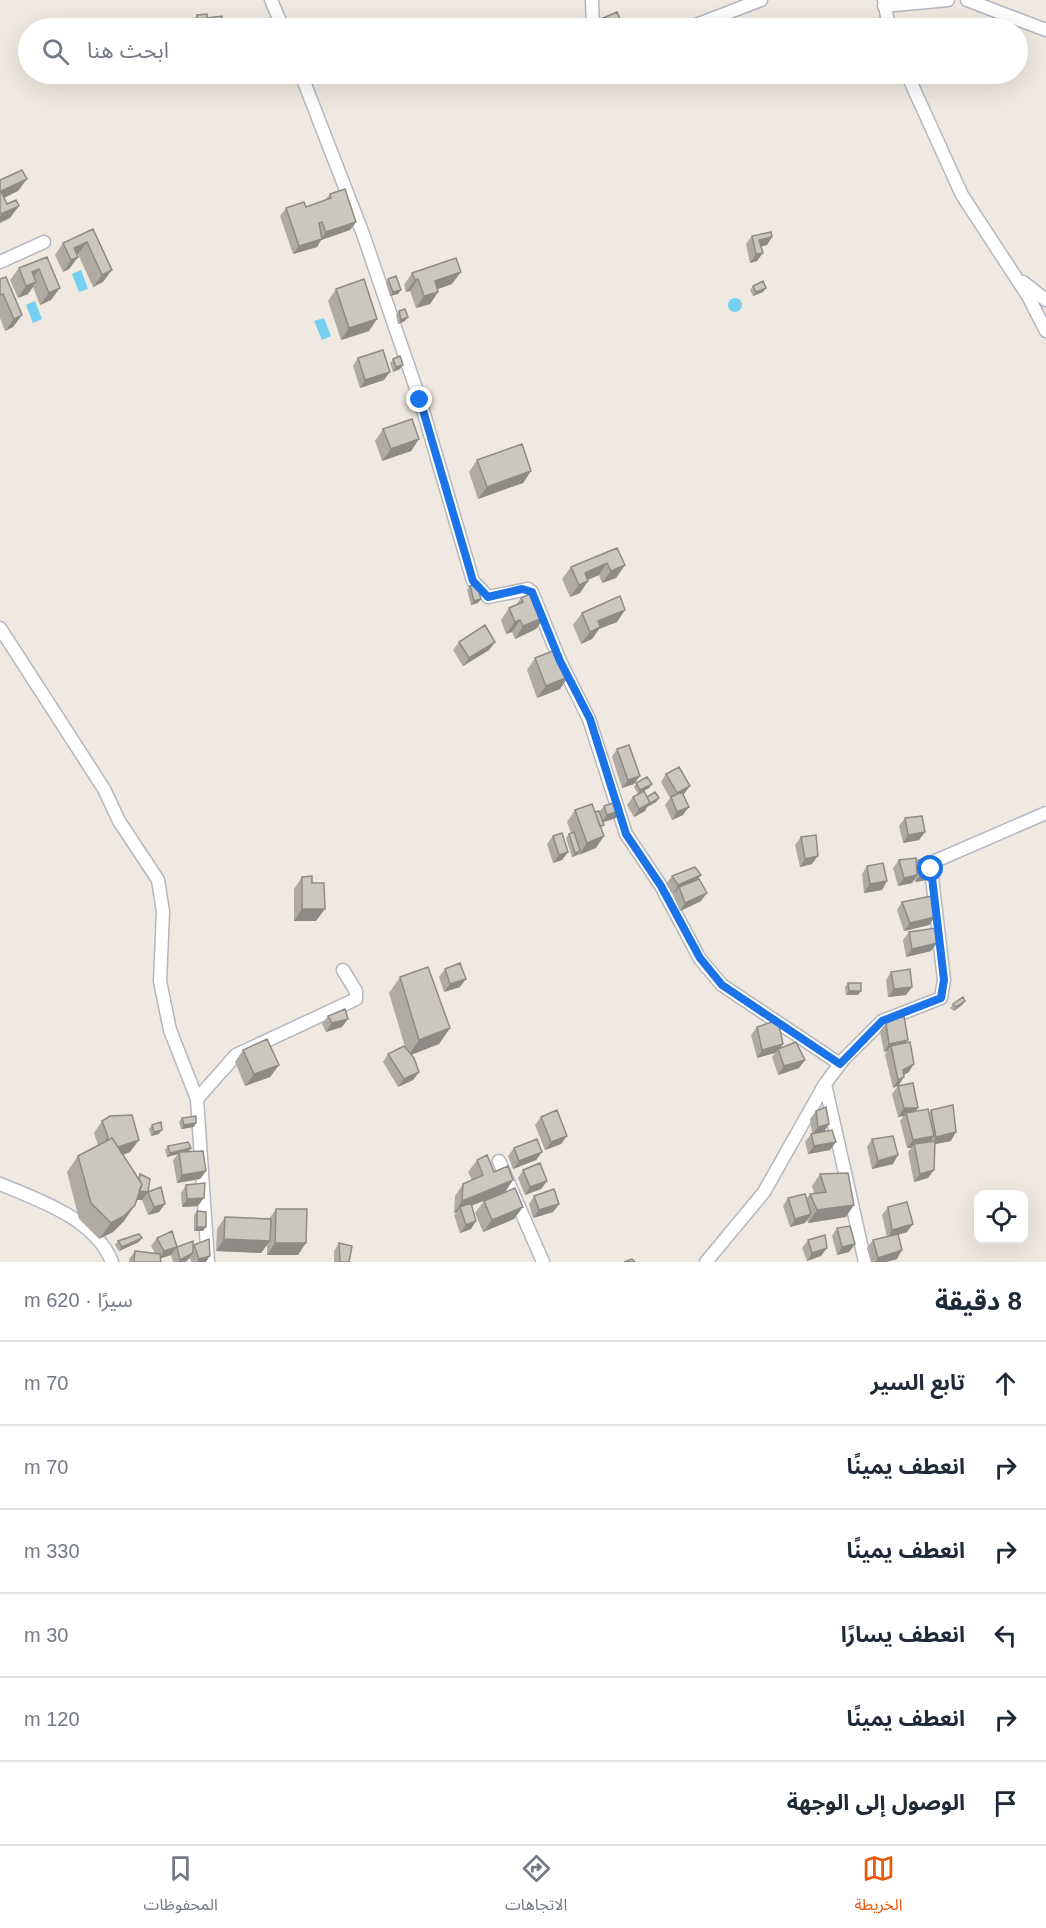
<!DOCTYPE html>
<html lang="ar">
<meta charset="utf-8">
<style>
:root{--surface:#fff;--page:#f2f2f3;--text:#1f2937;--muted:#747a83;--line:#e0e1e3;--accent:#ea580c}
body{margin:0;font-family:Helvetica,"Noto Sans Arabic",sans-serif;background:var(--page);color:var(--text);direction:rtl}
.controls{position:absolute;right:18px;bottom:18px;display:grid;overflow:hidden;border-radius:12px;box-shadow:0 6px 24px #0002}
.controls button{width:54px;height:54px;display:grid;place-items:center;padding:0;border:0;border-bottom:2px solid var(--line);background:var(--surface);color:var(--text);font:30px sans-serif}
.stop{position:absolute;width:18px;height:18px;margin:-14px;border:4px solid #1a73e8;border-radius:50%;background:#fff}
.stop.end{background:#1a73e8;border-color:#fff;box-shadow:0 2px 6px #0008}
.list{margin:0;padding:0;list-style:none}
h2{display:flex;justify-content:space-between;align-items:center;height:78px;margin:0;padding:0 24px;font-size:26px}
h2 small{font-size:20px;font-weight:400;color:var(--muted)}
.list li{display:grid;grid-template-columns:39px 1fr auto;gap:18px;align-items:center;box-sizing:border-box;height:84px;padding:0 24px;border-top:2px solid var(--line)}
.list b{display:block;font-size:22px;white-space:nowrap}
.list em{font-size:20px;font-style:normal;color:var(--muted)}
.icon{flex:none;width:33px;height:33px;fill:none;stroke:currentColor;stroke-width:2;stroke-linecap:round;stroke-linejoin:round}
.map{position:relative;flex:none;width:1046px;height:1262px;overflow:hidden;direction:ltr}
.search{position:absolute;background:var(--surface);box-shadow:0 6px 24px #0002;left:18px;right:18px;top:18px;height:66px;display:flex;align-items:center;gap:15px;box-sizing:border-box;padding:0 21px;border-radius:33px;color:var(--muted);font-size:22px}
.sheet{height:582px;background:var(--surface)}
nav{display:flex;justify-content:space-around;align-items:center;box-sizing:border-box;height:84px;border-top:2px solid var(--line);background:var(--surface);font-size:16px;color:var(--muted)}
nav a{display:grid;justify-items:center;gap:3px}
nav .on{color:var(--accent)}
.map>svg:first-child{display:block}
.water{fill:#75cff0}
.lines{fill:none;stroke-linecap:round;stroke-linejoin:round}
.minor-casing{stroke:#b4b7c1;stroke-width:15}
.minor{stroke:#fff;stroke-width:12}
.wall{fill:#afaba4}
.shaded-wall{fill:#8e8b86}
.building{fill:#cbc7bf;stroke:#8e8b86;stroke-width:1.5}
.route{stroke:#1a73e8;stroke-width:8}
</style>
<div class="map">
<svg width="1046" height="1262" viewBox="0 0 1046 1262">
<rect width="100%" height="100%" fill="#efe9e1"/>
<path class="water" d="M81,270L88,289L79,292L72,274Z
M728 305a7 7 0 1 1 14 0a7 7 0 1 1-14 0Z
M35,301L42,319L33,323L26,305Z
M324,318L331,336L322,340L314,321Z"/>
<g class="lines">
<defs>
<path id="minor" d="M271,0L283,28
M592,0L593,28
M884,0L889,28
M967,0L1046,30
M884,6L948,0
M688,28L761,0
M301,74L363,234L420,400L473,581L488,597L528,589L532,592L560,661L589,719L626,834L661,886L700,959L722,985L840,1064
M907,74L962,195L1028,296L1046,331
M0,262L44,242
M1023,282L1046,300
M0,628L104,789L119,821L158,880L163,912L160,981L170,1030L197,1099L208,1262
M825,1084L865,1262
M197,1099L236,1055L356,999V991L343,970
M499,1161L543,1262
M0,1184C39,1200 95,1219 112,1262
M706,1262L764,1192L825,1084L843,1060L882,1021L941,998L944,980L931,869L933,862L1046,813"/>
</defs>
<use href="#minor" class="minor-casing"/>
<use href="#minor" class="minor"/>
</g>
<path class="wall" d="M197,15L207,18L223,28H187Z
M601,19L624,28H596L595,27Z
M330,194L356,222L350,230L321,240L317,247L293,254L280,216L286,208L306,207L325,200Z
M93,229L103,282L93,287L78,254L77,255L78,257L69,269L63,272L55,255L63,243Z
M752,236L772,237L767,245L761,246L757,261L750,263L746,244Z
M47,257L51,300L40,305L33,287L28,294L18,298L10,280L19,268Z
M412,273L452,284L438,289V292L430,304L416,308L410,291L406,292L404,285Z
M0,279L22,315L13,327L5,331L0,318Z
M388,279L398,294L390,296L386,283Z
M753,286L763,292L753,296L750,290Z
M336,289L369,331L341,340L328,301Z
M399,311L405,321L398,324L396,315Z
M358,358L384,380L360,388L353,366Z
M393,359L400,369L393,372L390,363Z
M383,429L419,439L411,451L382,461L375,441Z
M477,460L531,471L523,483L478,499L469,472Z
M617,548L625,565L616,578L602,583L599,575L588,580V581L580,593L570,597L562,579L571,567Z
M470,586L478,603L471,605L467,590Z
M521,598L545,617L536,629L515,639L512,632L506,634L501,620L509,608L516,605Z
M582,613L617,622L599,629L592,639L581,644L573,625Z
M459,642H495L489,650L463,666L453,650Z
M535,658L568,677L560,689L537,698L527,670Z
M617,749L634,784L622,788L612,757Z
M666,774L684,794H683V815L672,820L665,805L670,798L661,782Z
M636,783L652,784L649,788L644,791L647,797L659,798L656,802L647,807L645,811L634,817L627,805L633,797L638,794L634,787Z
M604,806L616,818L603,822L604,825L601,828L596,848L572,857L566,838L569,834L571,833L567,822L575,810L599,812Z
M905,818L925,832L919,840L903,843L899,826Z
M553,836L568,852L562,860L553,863L547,844Z
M801,837L812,864L800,867L795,845Z
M899,860L916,863L918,860L927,880L915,882L914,879L912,883L898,886L893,868Z
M867,866L882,890L864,893L862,874Z
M701,875L697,880L701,901L680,911L673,895L676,892L673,894L666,884L672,876Z
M302,877L312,883L316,921H294V889Z
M902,902L935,917L929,925L904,931L897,910Z
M909,932L937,943L931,951L906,957L903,940Z
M445,969L460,987L444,992L439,977Z
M891,972L912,987L906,995L888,997L886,980Z
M400,977L450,1028L439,1044L411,1055L419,1072L413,1080L398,1087L383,1062L388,1054L405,1047L389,993Z
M848,983L858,995H846L845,987Z
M965,1001L962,1005L954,1011L950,1008L953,1004Z
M328,1016L342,1027L326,1032L322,1024Z
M886,1023L906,1043L909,1072L904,1075L899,1085L918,1108L915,1112L929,1113L931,1110L951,1141L934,1144L928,1178L914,1182L908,1152L911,1148H907L900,1121L904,1116L898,1117L892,1094L898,1086L893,1088L885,1055L887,1051L884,1052L880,1031Z
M757,1027L780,1048L805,1060L799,1068L778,1075L772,1057L775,1053L757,1058L751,1035Z
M243,1050L279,1065L270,1077L245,1086L235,1062Z
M816,1111L829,1124L824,1131L836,1142L830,1150L808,1154L805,1142L811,1134L812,1133L810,1119Z
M541,1117L561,1144L545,1150L535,1125Z
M182,1118L194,1127L181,1129L179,1122Z
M102,1121L139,1140L130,1152L123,1155L138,1178L140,1174L148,1192L142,1200H137L124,1221L113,1232L99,1239L79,1219L67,1172L78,1156L98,1145L94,1133Z
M152,1125L159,1134L151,1136L149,1129Z
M872,1139L893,1164L872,1169L867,1147Z
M168,1146L191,1148L188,1152L206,1171L200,1179L177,1183L173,1160L178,1154L167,1157L165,1150Z
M514,1148L542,1152L536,1160L513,1169L508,1156Z
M477,1160L494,1172L513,1180L505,1192L471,1206L476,1221L471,1229L460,1233L454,1215L457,1212L454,1213L455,1196L463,1184L472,1180L468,1172Z
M523,1170L547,1181L541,1189L525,1195L518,1178Z
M820,1174L846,1217L808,1223L807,1220L805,1223L790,1227L783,1206L788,1198L806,1199L810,1194L814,1193L812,1186Z
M186,1185L198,1206L182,1207L181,1193Z
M148,1192L165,1204L159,1212L148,1215L142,1200Z
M534,1196L559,1204L553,1212L533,1218L529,1204Z
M484,1201L514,1219L483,1232L475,1213Z
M888,1207L907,1232L898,1235L897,1259L886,1262H871L867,1248L873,1240L887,1237L882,1215Z
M276,1209L298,1255H267V1245L261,1253L216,1251L217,1229L225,1217L269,1219Z
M197,1211L203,1231H194V1215Z
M837,1228L855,1244L849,1252L837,1255L832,1236Z
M157,1238L171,1255L161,1258V1262H129V1259L135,1251L155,1253L151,1246Z
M808,1240L821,1256L807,1261L802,1248Z
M118,1241L139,1242L119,1251L115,1245Z
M339,1243L349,1262H334V1251Z
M193,1245L206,1262H191L190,1258L185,1262H173L171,1255L177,1247Z"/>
<path class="shaded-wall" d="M27,179L18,191L0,200L1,191Z
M19,206L10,218L0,223V216L1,214Z
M356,222L350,230L321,240L317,247L293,254L299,246L321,239L326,232Z
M772,237L767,245L754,248L759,240Z
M87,242L78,254L70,258L74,248Z
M763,253L757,261L750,263L756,254Z
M78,257L69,269L63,272L71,260Z
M39,269L31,281L32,272Z
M112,270L103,282L93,287L102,275Z
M461,272L452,284L426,293L435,281Z
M418,279L410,291L406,292L415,280Z
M36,282L28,294L18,298L26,286Z
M60,288L51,300L40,305L49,293Z
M766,288L763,292L753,296L756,292Z
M401,290L398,294L390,296L393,292Z
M438,292L430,304L416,308L424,296Z
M22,315L13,327L5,331L14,319Z
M408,317L405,321L398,324L401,320Z
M377,319L369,331L341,340L349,328Z
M403,365L400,369L393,372L396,367Z
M390,372L384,380L360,388L365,380Z
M419,439L411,451L382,461L391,449Z
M531,471L523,483L478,499L487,487Z
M607,563L599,575L578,584L585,573Z
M625,565L616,578L602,583L611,571Z
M588,581L580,593L570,597L579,585Z
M481,599L478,603L471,605L474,601Z
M625,610L617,622L599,629L592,639L581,644L598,621Z
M545,617L536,629L515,639L523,626Z
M520,620L512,632L506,634L515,622Z
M495,642L489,650L463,666L469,658Z
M568,677L560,689L537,698L546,686Z
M640,776L634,784L622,788L628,780Z
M652,784L649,788L638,794L640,790Z
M690,786L684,794L671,801L677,793Z
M659,798L656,802L647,807L645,811L634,817L639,809Z
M689,807L683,815L672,820L677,812Z
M622,810L616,818L601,823L607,815Z
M925,832L919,840L903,843L908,835Z
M604,836L596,848L579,855L587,843Z
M580,851L577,855L572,857L575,853Z
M568,852L562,860L553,863L559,855Z
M818,856L812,864L800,867L805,859Z
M932,872L927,880L915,882L921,874Z
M701,875L695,883L679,887L676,892L673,894L678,885Z
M917,875L912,883L898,886L904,878Z
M887,881L882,890L864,893L870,884Z
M707,893L701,901L680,911L685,903Z
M302,909H325L316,921H294Z
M935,917L929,925L904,931L910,923Z
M937,943L931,951L906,957L912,949Z
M466,979L460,987L444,992L450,984Z
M912,987L906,995L888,997L894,989Z
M849,991H861L858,995H846Z
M965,1001L962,1005L954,1011L956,1007Z
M348,1019L342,1027L326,1032L332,1023Z
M450,1028L439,1044L408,1056L419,1040Z
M908,1040L902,1048L891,1046L887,1051L884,1052L889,1044Z
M783,1044L778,1051V1049L775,1053L757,1058L762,1050Z
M805,1060L799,1068L778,1075L784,1066Z
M914,1064L909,1072L897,1078L903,1070Z
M279,1065L270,1077L245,1086L254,1074Z
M419,1072L413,1080L398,1087L404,1079Z
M904,1077L899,1085L893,1088L898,1080Z
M904,1108H918L912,1116L906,1113L904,1116L898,1117Z
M196,1123L194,1127L181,1129L184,1125Z
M829,1124L824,1132L812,1135L818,1127Z
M162,1130L159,1134L151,1136L154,1132Z
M956,1132L951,1141L931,1145L936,1137Z
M567,1136L561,1144L545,1150L551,1142Z
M934,1136L928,1145L914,1144L911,1148H907L913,1140Z
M139,1140L130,1152L105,1161L114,1149Z
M836,1142L830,1150L808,1154L814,1146Z
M191,1148L188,1152H179L178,1154L167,1157L170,1153Z
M542,1152L536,1160L513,1169L519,1161Z
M898,1155L893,1164L872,1169L878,1161Z
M934,1170L928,1178L914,1182L920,1174Z
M206,1171L200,1179L177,1183L182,1175Z
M513,1180L505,1192L461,1210L460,1207L457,1212L454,1213L462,1201Z
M547,1181L541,1189L525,1195L530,1187Z
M136,1191L148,1192L142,1200H131Z
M204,1198L198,1206L182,1207L187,1199Z
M165,1204L159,1212L148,1215L154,1207Z
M559,1204L553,1212L533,1218L539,1210Z
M135,1205L124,1221L113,1232L99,1239L111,1223Z
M854,1205L846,1217L808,1223L817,1210Z
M523,1207L514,1219L483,1232L492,1220Z
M811,1214L805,1223L790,1227L795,1219Z
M476,1221L471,1229L460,1233L466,1225Z
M913,1224L907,1232L887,1238L892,1230Z
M197,1227H206L203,1231H194Z
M142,1238L139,1242L119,1251L122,1247Z
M224,1239L270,1241L261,1253L216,1251Z
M275,1243H306L298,1255H267Z
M855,1244L849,1252L837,1255L842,1247Z
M177,1247L171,1255L159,1259L164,1251Z
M827,1248L821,1256L807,1261L812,1253Z
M902,1250L897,1259L886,1262H875L878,1258Z
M193,1253L187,1261L185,1262H179L180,1260Z
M210,1256L206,1262H197L199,1259Z"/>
<path class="building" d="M617,12L624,28H605L601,19Z
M207,14V18L222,16L223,28H190L189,25L198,24L197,15Z
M22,170L27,179L1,191L7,204L16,200L19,206L1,214L0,211V180Z
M345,189L356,222L326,232L322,222L319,223L322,239L299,246L286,208L304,202L306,207L331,198L330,194Z
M93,229L112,270L102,275L87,242L74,248L78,257L71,260L63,243Z
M771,232L772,237L759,240L763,253L756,254L752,236Z
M47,257L60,288L49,293L39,269L32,272L36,282L26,286L19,268Z
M456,258L461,272L435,281L438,292L424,296L418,279L415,280L412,273Z
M396,276L401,290L393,292L388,279Z
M6,277L22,315L14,319L3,294L0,295V279Z
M364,279L377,319L349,328L336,289Z
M763,281L766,288L756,292L753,286Z
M405,309L408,317L401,320L399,311Z
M383,350L390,372L365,380L358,358Z
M400,356L403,365L396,367L393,359Z
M412,419L419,439L391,449L383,429Z
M522,444L531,471L487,487L477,460Z
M617,548L625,565L611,571L607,563L585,573L588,581L579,585L571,567Z
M477,584L481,599L474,601L470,586Z
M534,592L545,617L523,626L520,620L515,622L509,608L523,602L521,598Z
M620,596L625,610L598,621L600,627L590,632L582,613Z
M485,625L495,642L469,658L459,642Z
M558,649L568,677L546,686L535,658Z
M629,745L640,776L628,780L617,749Z
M679,767L690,786L677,793L666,774Z
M647,777L652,784L640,790L636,783Z
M644,791L650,803L639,809L633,797Z
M655,792L659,798L649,804L650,803L647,797Z
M682,792L689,807L677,812L671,797Z
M619,801L622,810L607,815L604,806Z
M592,804L604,836L587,843L575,810Z
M599,811L604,825L600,826L595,812Z
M922,816L925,832L908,835L905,818Z
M574,832L580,851L575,853L569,834Z
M562,833L568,852L559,855L553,836Z
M816,835L818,856L805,859L801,837Z
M916,858L917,875L904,878L899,860Z
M929,858L932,872L921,874L918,860Z
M883,863L887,881L870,884L867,866Z
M695,867L701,875L678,885L672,876Z
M312,876V883H324L325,909H302V877Z
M699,879L707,893L685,903L679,887Z
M932,896L935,917L910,923L902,902Z
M936,928L937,943L912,949L909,932Z
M460,963L466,979L450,984L445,969Z
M428,967L450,1028L419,1040L400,977Z
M910,969L912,987L894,989L891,972Z
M848,983H861V991H849Z
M963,997L965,1001L956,1007L953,1004Z
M345,1009L348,1019L332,1023L328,1016Z
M904,1016L908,1040L889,1044L886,1023Z
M778,1020L783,1044L762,1050L757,1027Z
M267,1039L279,1065L254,1074L243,1050Z
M796,1042L805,1060L784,1066L778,1049Z
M910,1042L914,1064L903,1070L904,1077L898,1080L891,1046Z
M404,1046L414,1058L419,1072L404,1079L388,1054Z
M913,1083L918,1108H904L898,1086Z
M953,1105L956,1132L936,1137L931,1110Z
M826,1107L829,1124L818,1127L816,1111Z
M928,1109L934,1136L913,1140L906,1113Z
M557,1110L567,1136L551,1142L541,1117Z
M132,1115L139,1140L118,1147L112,1138L106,1141L108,1137L102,1121L110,1116Z
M196,1116V1123L184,1125L182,1118Z
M161,1122L162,1130L154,1132L152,1125Z
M832,1130L836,1142L814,1146L811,1134Z
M893,1136L898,1155L878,1161L872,1139Z
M112,1138L142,1184L135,1205L124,1216L111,1223L91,1203L78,1156Z
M537,1139L542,1152L519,1161L514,1148Z
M935,1141L934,1170L920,1174L914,1144Z
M188,1142L191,1148L170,1153L168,1146Z
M203,1151L206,1171L182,1175L179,1152Z
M487,1155L494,1172L508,1166L513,1180L462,1201L463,1184L483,1175L477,1160Z
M540,1163L547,1181L530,1187L523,1170Z
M848,1173L854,1205L817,1210L810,1194L826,1192L820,1174Z
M140,1174L150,1179L148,1192L139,1191L142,1184L139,1179Z
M205,1183L204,1198L187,1199L186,1185Z
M161,1187L165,1204L154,1207L148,1192Z
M515,1188L523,1207L492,1220L484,1201Z
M554,1189L559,1204L539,1210L534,1196Z
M805,1194L811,1214L795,1219L788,1198Z
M907,1202L913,1224L892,1230L888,1207Z
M471,1203L476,1221L466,1225L460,1207Z
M276,1209H307L306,1243H275Z
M197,1211L206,1212V1227H197Z
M225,1217L271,1219L270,1241L224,1239Z
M850,1226L855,1244L842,1247L837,1228Z
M172,1231L177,1247L164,1251L157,1238Z
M139,1234L142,1238L122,1247L118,1241Z
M898,1234L902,1250L878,1258L873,1240Z
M825,1235L827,1248L812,1253L808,1240Z
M209,1239L210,1256L199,1259L194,1245Z
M193,1241V1253L180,1260L177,1247Z
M339,1243L352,1246L349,1262H340Z
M135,1251L160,1254L161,1262H134Z
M632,1259L635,1262H624Z"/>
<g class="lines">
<path class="route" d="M420,400L473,581L488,597L522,589L532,592L560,661L590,719L626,834L661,886L700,958L722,985L840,1064L882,1021L941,998L944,980L931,869"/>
</g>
</svg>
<div class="controls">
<button><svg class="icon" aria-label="locate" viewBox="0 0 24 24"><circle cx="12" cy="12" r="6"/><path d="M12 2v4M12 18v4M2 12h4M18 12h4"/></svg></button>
</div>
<div class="stop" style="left:931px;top:869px"></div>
<div class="stop end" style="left:420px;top:400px"></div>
<div class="search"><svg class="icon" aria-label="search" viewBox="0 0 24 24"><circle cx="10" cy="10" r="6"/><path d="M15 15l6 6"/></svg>ابحث هنا</div>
</div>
<section class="sheet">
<h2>8 دقيقة<small>سيرًا · 620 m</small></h2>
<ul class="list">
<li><svg class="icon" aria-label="ahead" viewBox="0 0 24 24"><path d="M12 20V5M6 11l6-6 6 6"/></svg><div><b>تابع السير</b></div><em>70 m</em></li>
<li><svg class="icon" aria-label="right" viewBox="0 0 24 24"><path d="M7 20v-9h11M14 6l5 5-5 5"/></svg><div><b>انعطف يمينًا</b></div><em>70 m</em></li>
<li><svg class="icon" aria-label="right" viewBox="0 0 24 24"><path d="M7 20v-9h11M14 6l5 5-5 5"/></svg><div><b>انعطف يمينًا</b></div><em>330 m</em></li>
<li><svg class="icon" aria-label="left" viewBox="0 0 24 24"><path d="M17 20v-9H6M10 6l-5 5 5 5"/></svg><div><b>انعطف يسارًا</b></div><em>30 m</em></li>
<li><svg class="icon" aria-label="right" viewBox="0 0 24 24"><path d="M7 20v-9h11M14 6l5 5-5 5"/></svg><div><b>انعطف يمينًا</b></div><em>120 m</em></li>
<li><svg class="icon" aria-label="arrive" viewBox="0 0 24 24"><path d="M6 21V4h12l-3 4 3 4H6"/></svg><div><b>الوصول إلى الوجهة</b></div></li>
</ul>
</section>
<nav>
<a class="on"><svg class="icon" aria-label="map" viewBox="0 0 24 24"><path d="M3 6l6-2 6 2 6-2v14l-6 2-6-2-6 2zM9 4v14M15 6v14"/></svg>الخريطة</a>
<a><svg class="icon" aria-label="directions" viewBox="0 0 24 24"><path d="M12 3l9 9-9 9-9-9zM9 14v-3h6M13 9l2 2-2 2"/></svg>الاتجاهات</a>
<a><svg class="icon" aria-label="saved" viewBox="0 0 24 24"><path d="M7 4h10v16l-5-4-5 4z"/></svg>المحفوظات</a>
</nav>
